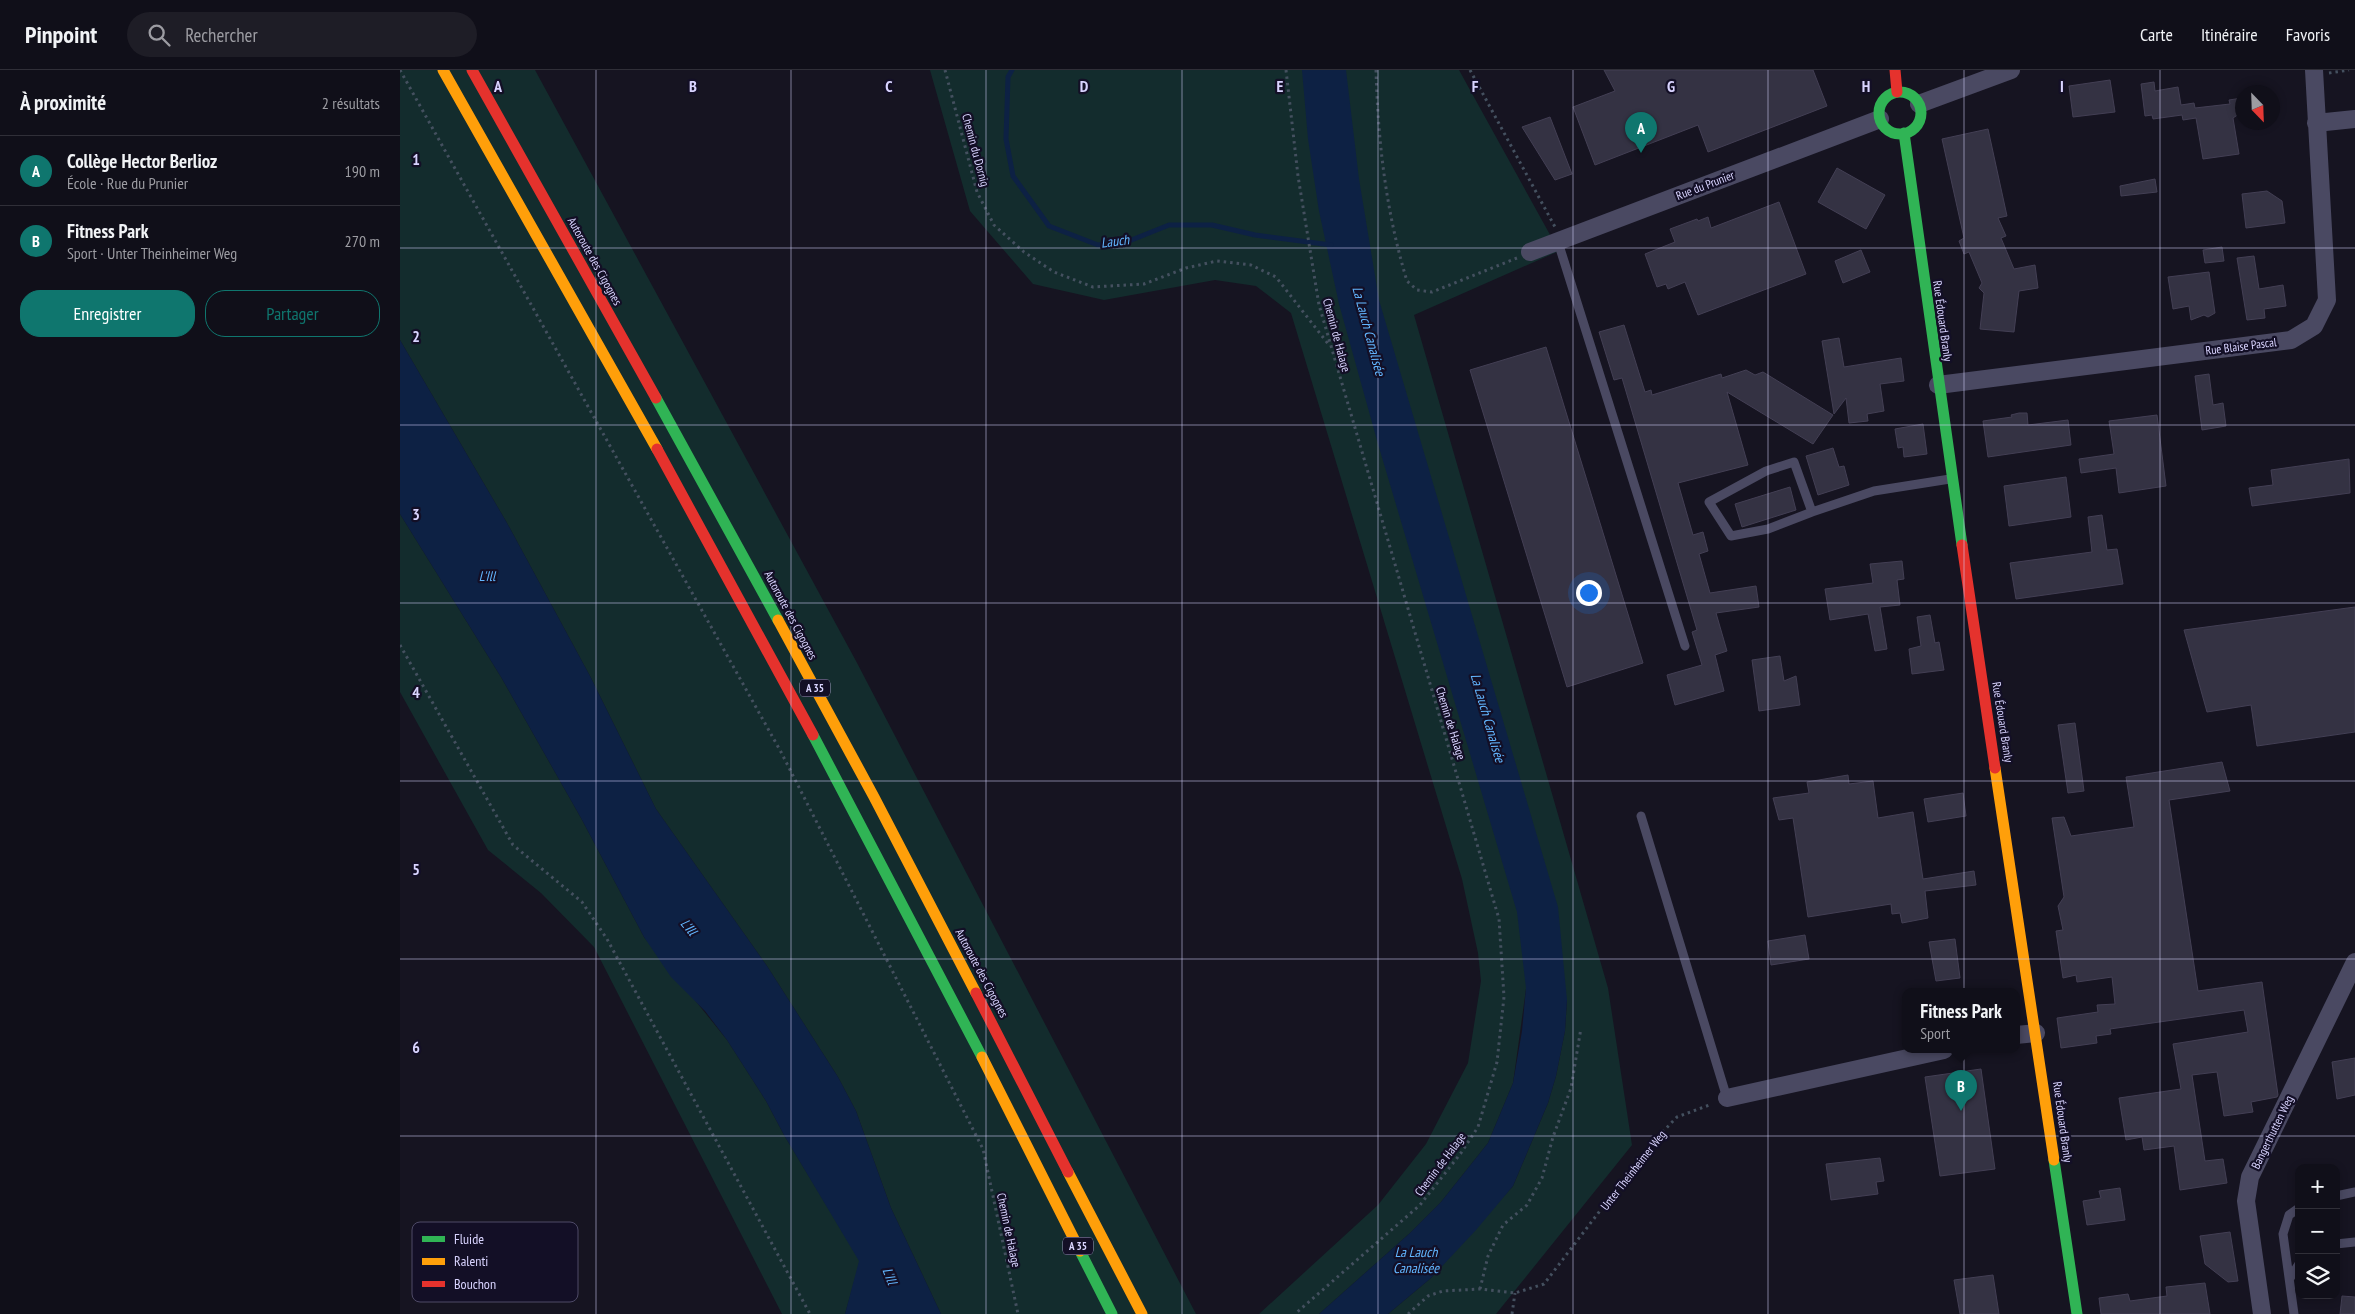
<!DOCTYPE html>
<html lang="fr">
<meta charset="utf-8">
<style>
:root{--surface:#100f19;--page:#1e1d26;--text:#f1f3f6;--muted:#9c9ca2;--line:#302f38;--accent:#0f766e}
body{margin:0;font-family:"PT Sans Narrow",sans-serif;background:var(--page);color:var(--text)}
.controls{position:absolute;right:15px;bottom:15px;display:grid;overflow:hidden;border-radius:10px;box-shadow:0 2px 8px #0003}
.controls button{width:45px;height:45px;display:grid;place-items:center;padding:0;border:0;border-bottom:1px solid var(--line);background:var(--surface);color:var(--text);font:25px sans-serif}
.compass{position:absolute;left:1835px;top:15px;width:45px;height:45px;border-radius:50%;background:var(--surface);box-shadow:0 2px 8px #0003;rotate:157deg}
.you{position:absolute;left:1188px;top:522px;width:18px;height:18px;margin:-12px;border:4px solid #fff;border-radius:50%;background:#1a73e8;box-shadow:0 0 0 8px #1a73e833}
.badge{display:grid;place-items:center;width:32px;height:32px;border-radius:50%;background:var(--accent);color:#fff;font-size:16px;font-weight:700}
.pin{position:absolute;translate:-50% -41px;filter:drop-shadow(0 1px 2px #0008)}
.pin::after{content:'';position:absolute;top:26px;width:18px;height:15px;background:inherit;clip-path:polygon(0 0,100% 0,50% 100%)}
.popup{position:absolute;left:1502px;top:918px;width:118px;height:65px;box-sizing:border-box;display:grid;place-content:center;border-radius:10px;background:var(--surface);filter:drop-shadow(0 1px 4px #0005);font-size:16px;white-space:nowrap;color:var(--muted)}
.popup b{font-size:19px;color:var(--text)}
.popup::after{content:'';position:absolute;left:50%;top:100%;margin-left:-10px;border:10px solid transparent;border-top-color:var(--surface)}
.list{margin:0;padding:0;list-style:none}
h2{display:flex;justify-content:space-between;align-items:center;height:65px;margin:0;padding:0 20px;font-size:21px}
h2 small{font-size:16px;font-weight:400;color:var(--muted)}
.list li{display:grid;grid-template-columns:32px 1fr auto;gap:15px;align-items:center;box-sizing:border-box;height:70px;padding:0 20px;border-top:1px solid var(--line)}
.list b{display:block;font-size:19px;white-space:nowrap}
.list p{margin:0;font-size:16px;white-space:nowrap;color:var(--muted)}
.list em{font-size:16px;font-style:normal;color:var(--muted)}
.actions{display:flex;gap:10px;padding:15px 20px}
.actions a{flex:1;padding:11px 0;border:1px solid var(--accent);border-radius:20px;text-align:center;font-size:18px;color:var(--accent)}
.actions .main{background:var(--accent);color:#fff}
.icon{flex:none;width:28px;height:28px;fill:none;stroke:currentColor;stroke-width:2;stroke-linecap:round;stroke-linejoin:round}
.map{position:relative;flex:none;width:1955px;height:1244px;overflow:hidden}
header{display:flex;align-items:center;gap:30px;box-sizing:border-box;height:70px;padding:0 25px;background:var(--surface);border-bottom:1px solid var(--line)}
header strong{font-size:24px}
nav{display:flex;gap:28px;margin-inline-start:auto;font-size:18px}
.search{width:350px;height:45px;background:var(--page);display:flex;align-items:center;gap:12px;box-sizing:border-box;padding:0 18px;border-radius:28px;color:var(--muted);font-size:19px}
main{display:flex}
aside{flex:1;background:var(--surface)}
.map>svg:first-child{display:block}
.green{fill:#132c2d}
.water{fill:#0d2144}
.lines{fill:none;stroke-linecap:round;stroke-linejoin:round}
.stream{stroke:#0d2144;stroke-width:5}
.building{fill:#343243;stroke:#433f54}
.path{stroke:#44505f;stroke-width:3;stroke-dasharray:2.5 4;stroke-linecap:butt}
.lane{stroke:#4a4962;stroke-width:9}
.street{stroke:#4a4962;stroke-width:18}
.fast{stroke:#30b455;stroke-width:11}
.slow{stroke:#ff9f0a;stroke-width:11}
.jam{stroke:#e5322d;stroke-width:11}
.grid{fill:none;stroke:#d9d4ff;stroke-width:1;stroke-opacity:0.55}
.labels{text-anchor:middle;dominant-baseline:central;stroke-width:4.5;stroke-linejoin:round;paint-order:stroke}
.shield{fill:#130f26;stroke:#9e99be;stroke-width:1}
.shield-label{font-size:11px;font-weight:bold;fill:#d9d4ff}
.street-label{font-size:12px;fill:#d9d4ff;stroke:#130f26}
.water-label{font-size:14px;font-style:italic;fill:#62b6ff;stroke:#130f26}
.key{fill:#130f26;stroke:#4e4a67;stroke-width:1}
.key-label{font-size:14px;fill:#d9d4ff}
.grid-label{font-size:16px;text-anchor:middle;font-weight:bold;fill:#d9d4ff;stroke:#130f26;stroke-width:4.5;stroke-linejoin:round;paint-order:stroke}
</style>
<header>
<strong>Pinpoint</strong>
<div class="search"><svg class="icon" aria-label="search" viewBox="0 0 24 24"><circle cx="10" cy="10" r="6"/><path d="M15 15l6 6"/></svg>Rechercher</div>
<nav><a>Carte</a><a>Itinéraire</a><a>Favoris</a></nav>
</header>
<main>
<aside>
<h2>À proximité<small>2 résultats</small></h2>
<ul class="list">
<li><span class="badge">A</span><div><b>Collège Hector Berlioz</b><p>École · Rue du Prunier</p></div><em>190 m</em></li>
<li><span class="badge">B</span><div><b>Fitness Park</b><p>Sport · Unter Theinheimer Weg</p></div><em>270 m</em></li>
</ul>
<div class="actions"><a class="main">Enregistrer</a><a>Partager</a></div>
</aside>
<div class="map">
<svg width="1955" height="1244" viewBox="0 0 1955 1244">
<rect width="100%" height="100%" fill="#161421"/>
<path class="green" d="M0,0H135L456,591L796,1244H541L491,1138L456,1041L438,1007L367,896L256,739L190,606L107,453L0,270Z
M530,0H1059L1159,181L1014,245L1208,918L1232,1075L1096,1244H988L1031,1208L1113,1116L1148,1033L1156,1006L1165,961L1167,930L1126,919L1113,1013L1088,1073L1041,1132L1010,1163L919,1244H859L978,1135L1026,1074L1068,993L1081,911L1078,883L1062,809L891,243L856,216L815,210L704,230L633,214L570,141Z
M0,444L101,607L181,748L244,867L327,970L366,1031L384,1065L460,1191L445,1244H382L194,877L141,823L88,780L0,622Z"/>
<path class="water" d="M902,0H946L959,109L979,230L1158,837L1167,930L1165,961L1156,1006L1148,1033L1113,1116L1076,1160L1031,1208L988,1244H919L1010,1163L1041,1132L1088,1073L1113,1013L1122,961L1126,918L1117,842L978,374L939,234L919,141L908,69Z
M0,270L107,453L190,606L256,739L367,896L438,1007L456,1041L491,1138L541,1244H445L459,1191L384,1065L366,1031L327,970L305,941L271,907L244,867L181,748L101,607L0,444Z"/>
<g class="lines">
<path class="stream" d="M612,0L608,7L606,69L613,106L649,156L698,175L729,171L769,155H812L855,165L931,175"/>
</g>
<path class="building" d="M1204,0H1413L1427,36L1308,82L1298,55L1195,95L1173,37L1215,21Z
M1710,10L1715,42L1673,47L1669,16Z
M1754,12L1755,21L1778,17L1781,35L1794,33L1795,38L1830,34L1829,30L1842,28V42L1833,48L1839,84L1803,89L1796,48L1783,50L1782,45L1753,49L1752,45L1745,46L1741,14Z
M1150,47L1172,104L1155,110L1122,57Z
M1588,59L1607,146L1598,148L1606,166L1601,168L1614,199L1635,195L1638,218L1619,221L1614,262L1580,259L1584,223L1579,218L1582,213L1569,182L1564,184L1559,171L1564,168L1542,69Z
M1437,98L1485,125L1466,159L1418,132Z
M1755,109L1757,122L1721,126L1720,116Z
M1867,121L1882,131L1885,153L1846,158L1842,124Z
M1379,132L1406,204L1298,245L1285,212L1268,219L1266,214L1257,217L1245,184L1275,172L1270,159L1297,149L1298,151L1308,147L1311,158Z
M1822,177L1824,191L1805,193L1803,180Z
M1461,180L1470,202L1443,213L1435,191Z
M1854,186L1859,219L1883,215L1886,236L1864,239L1865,248L1847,250L1837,188Z
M1809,202L1815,243L1808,247L1804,245L1791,250L1789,236L1773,239L1768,207Z
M1224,255L1245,322L1251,320L1252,325L1321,304L1322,308L1346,300L1355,305L1363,302L1433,345L1413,374L1327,322L1348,395L1278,413L1293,465L1303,462L1308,481L1299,484L1310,523L1356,516L1359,537L1316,543L1327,581L1315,585L1324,621L1275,635L1267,605L1302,595L1292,562L1297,560L1222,308L1214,310L1199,262Z
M1439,268L1444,297L1501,288L1504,311L1480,314L1484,341L1467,344L1468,351L1449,353L1446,328L1434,344L1422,271Z
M1146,277L1243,593L1167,617L1070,300Z
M1809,304L1813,335L1823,333L1826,356L1802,360L1795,306Z
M1619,343H1627L1628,355L1668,350L1671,375L1588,387L1583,351L1612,347L1611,345Z
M1757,345L1766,416L1719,423L1716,398L1681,403L1679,389L1714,384L1709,351Z
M1523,354L1527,384L1504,387L1503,377L1498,378L1495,359Z
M1433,378L1439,397L1444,396L1449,415L1418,425L1406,386Z
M1949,389L1950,423L1852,436L1849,418L1873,415L1871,400Z
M1666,407L1671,447L1609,456L1604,416Z
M1390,417L1396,440L1342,457L1335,434Z
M1702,445L1707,480L1717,479L1723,514L1616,529L1610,493L1692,482L1688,447Z
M1502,491L1504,509L1497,510L1500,535L1480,537L1487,579L1475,581L1468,544L1430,550L1425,519L1473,513L1470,494Z
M1955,537V662L1857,676L1851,635L1807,642L1784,560Z
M1530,545L1535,573L1539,572L1544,600L1512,604L1509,579L1521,576L1517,547Z
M1380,586L1384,611L1396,606L1400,635L1359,641L1352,590Z
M1675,653L1684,721L1668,723L1658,655Z
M1822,692L1830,721L1769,730L1798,921L1862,912L1878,1025L1877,1027L1851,1032L1853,1042L1824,1046L1817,1002L1792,1005L1805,1091L1823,1089L1827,1113L1780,1120L1774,1076L1744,1080L1742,1067L1726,1070L1719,1028L1781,1019L1773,974L1848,962L1844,940L1710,959L1711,964L1696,966L1697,973L1661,978L1657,948L1698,942L1697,935L1715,934L1712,907L1677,912L1676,905L1663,908L1656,861L1663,860L1658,836L1664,827L1652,748L1664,747L1671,766L1734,757L1726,707Z
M1448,705L1449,714L1473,711L1478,748L1513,742L1523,809L1574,801L1576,815L1525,821L1528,848L1502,853L1500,843L1492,844L1491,834L1408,847L1393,748L1379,750L1373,728L1409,723L1407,712Z
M1563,723L1566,746L1528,752L1524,729Z
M1405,865L1409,889L1371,895L1368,871Z
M1555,869L1560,908L1536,911L1529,872Z
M1955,988V1025L1937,1029L1932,992Z
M1581,999L1595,1099L1540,1106L1525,1007Z
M1480,1088L1484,1111L1476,1112L1478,1124L1431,1130L1426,1094Z
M1720,1118L1725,1150L1687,1155L1683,1131L1701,1128L1699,1121Z
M1830,1162L1838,1211L1828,1212L1805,1194L1800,1166Z
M1593,1205L1599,1244H1560L1554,1210Z
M1805,1213L1810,1244H1701L1699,1228L1728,1224L1730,1231L1767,1226L1766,1217Z
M1942,1226L1955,1227V1244H1940Z"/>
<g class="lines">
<path class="path" d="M0,0L381,682L583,1079L618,1244
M545,0L577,122L594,155L624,182L654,202L693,217L744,214L786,198L817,191L851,195L876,207L929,275
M886,0L898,106L919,235L1099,849L1104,927L1097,992L1078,1057L1061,1083L1020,1135L895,1244
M976,0C978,72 986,142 1007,211L1017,220L1032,222L1117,188
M1070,0L1155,157
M1929,3L1949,0
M0,575L113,775L182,832L207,869L410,1244
M1080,1219L1088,1186L1103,1155L1127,1135L1142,1108L1153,1067L1171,1018L1181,958
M1008,1244L1028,1226L1043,1221L1080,1219L1115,1223L1144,1214L1251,1074L1277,1047L1312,1034
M1112,1244L1115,1223"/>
<path class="lane" d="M1158,172L1285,576
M1412,442L1368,459L1331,466L1309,432L1366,401L1394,392L1412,442L1474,421L1550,409
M1241,746L1327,1028
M1936,1126L1955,1122
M1936,1174L1955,1172
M1890,1208L1899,1194
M1894,1244L1883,1164L1889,1145L1899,1138"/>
<path class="street" d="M1519,34L1611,0
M1916,53L1955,49
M1130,182L1480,49
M1538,315L1891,270L1914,256L1927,230L1914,0
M1616,965L1636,963
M1327,1028L1544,980
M1862,1244L1846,1131L1850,1107L1955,892"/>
<path class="fast" d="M1479 43a21 21 0 1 1 42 0a21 21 0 1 1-42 0Z
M1504,63L1562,475
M256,328L378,550
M413,665L582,987
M1654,1090L1677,1244
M680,1181L712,1244"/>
<path class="slow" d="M43,0L257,379
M378,550L474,727L576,923
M1595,698L1654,1090
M582,987L680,1181
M668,1102L742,1244"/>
<path class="jam" d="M72,0L256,328
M1495,0L1497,22
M257,379L413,665
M1562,475L1595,698
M576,923L668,1102"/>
</g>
<path class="grid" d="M196,0V1244M391,0V1244M586,0V1244M782,0V1244M978,0V1244M1173,0V1244M1368,0V1244M1564,0V1244M1760,0V1244M0,178H1955M0,355H1955M0,533H1955M0,711H1955M0,889H1955M0,1066H1955"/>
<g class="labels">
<g class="shield">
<rect x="400" y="609.5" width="30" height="17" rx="4"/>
<rect x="663" y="1167.5" width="30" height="17" rx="4"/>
</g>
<g class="shield-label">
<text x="415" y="618">A 35</text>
<text x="678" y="1176">A 35</text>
</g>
<g class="street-label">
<text transform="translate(576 80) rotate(75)">Chemin du Dornig</text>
<text transform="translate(1305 115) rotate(-21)">Rue du Prunier</text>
<text transform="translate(195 191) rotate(61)">Autoroute des Cigognes</text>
<text transform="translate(1543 251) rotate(82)">Rue Édouard Branly</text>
<text transform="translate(937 265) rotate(75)">Chemin de Halage</text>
<text transform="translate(1841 276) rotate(-7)">Rue Blaise Pascal</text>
<text transform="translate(391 545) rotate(62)">Autoroute des Cigognes</text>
<text transform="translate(1603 652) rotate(81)">Rue Édouard Branly</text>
<text transform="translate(1051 653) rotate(73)">Chemin de Halage</text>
<text transform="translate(582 903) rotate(62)">Autoroute des Cigognes</text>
<text transform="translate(1663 1052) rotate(82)">Rue Édouard Branly</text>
<text transform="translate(1872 1062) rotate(-64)">Bangerthutten Weg</text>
<text transform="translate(1040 1094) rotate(-53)">Chemin de Halage</text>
<text transform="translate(1233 1100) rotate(-52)">Unter Theinheimer Weg</text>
<text transform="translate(609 1160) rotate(78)">Chemin de Halage</text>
</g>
<g class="water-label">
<text transform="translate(715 171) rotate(-7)">Lauch</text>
<text transform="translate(969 261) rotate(75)">La Lauch Canalisée</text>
<text x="87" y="506">L'Ill</text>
<text transform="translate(1088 648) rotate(74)">La Lauch Canalisée</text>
<text transform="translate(289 857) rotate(51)">L'Ill</text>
<text x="1016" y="1182">La Lauch<tspan x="1016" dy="16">Canalisée</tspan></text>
<text transform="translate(490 1206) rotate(69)">L'Ill</text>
</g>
</g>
<rect x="12" y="1152" width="166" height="80" rx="8" class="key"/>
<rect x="22" y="1166" width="23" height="6" fill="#30b455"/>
<rect x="22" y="1188" width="23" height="7" fill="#ff9f0a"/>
<rect x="22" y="1211" width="23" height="6" fill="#e5322d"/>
<g class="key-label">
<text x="54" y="1174">Fluide</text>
<text x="54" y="1196">Ralenti</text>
<text x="54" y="1219">Bouchon</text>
</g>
<g class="grid-label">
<text x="98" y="22">A</text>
<text x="293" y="22">B</text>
<text x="489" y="22">C</text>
<text x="684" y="22">D</text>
<text x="880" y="22">E</text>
<text x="1075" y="22">F</text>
<text x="1271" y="22">G</text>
<text x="1466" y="22">H</text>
<text x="1662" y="22">I</text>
<text x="16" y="95">1</text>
<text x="16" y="272">2</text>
<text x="16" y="450">3</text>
<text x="16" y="628">4</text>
<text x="16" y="805">5</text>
<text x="16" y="983">6</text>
</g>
</svg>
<div class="controls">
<button>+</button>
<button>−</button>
<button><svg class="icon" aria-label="layers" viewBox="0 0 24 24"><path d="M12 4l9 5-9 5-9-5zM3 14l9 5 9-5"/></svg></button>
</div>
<svg class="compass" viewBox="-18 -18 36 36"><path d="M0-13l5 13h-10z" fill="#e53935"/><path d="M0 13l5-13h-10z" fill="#9c9ca2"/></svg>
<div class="you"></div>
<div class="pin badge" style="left:1241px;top:83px">A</div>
<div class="pin badge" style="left:1561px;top:1041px">B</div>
<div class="popup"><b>Fitness Park</b>Sport</div>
</div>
</main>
